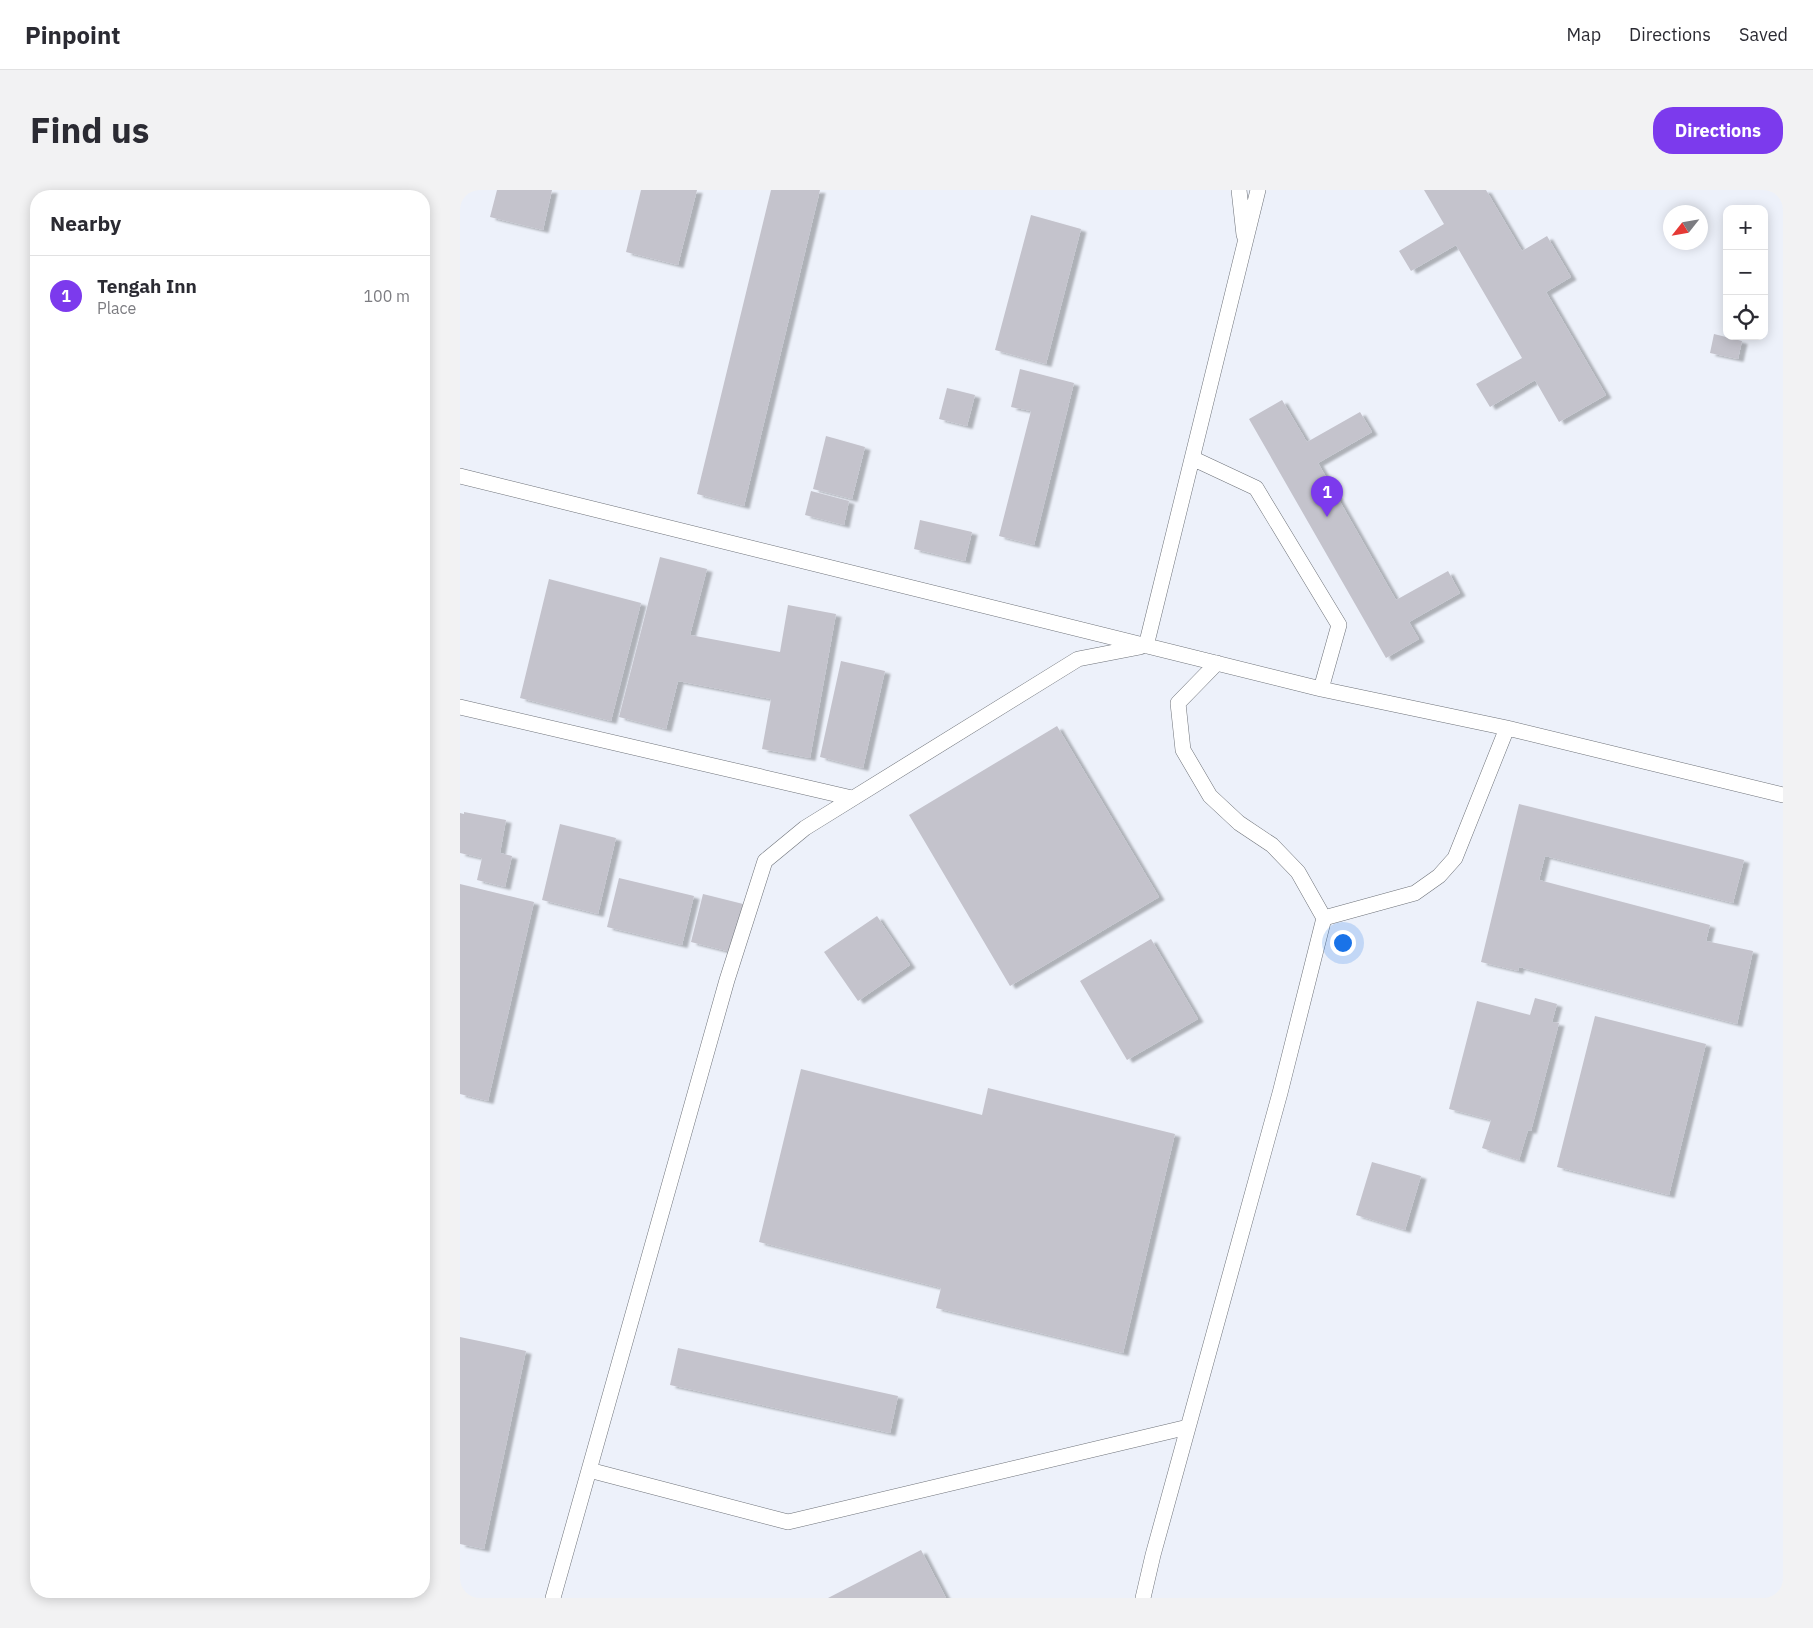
<!DOCTYPE html>
<meta charset="utf-8">
<style>
:root{--surface:#fff;--page:#f2f2f3;--text:#2b2b33;--muted:#7c7c81;--line:#e1e1e2;--accent:#7c3aed}
body{margin:0;font-family:"IBM Plex Sans",sans-serif;background:var(--page);color:var(--text)}
.controls{position:absolute;right:15px;top:15px;display:grid;overflow:hidden;border-radius:10px;box-shadow:0 2px 12px #0003}
.controls button{width:45px;height:45px;display:grid;place-items:center;padding:0;border:0;border-bottom:1px solid var(--line);background:var(--surface);color:var(--text);font:25px sans-serif}
.compass{position:absolute;left:1203px;top:15px;width:45px;height:45px;border-radius:50%;background:var(--surface);box-shadow:0 2px 12px #0003;rotate:239deg}
.you{position:absolute;left:882px;top:752px;width:18px;height:18px;margin:-12px;border:4px solid #fff;border-radius:50%;background:#1a73e8;box-shadow:0 0 0 8px #1a73e833}
.badge{display:grid;place-items:center;width:32px;height:32px;border-radius:50%;background:var(--accent);color:#fff;font-size:16px;font-weight:700}
.pin{position:absolute;translate:-50% -41px;filter:drop-shadow(0 1px 2px #0008)}
.pin::after{content:'';position:absolute;top:26px;width:18px;height:15px;background:inherit;clip-path:polygon(0 0,100% 0,50% 100%)}
.list{margin:0;padding:0;list-style:none}
h2{display:flex;justify-content:space-between;align-items:center;height:65px;margin:0;padding:0 20px;font-size:21px}
h2 small{font-size:16px;font-weight:400;color:var(--muted)}
.list li{display:grid;grid-template-columns:32px 1fr auto;gap:15px;align-items:center;box-sizing:border-box;height:80px;padding:0 20px;border-top:1px solid var(--line)}
.list b{display:block;font-size:19px;white-space:nowrap}
.list p{margin:0;font-size:16px;white-space:nowrap;color:var(--muted)}
.list em{font-size:16px;font-style:normal;color:var(--muted)}
.icon{flex:none;width:28px;height:28px;fill:none;stroke:currentColor;stroke-width:2;stroke-linecap:round;stroke-linejoin:round}
.map{position:relative;flex:none;width:1323px;height:1408px;overflow:hidden;border-radius:20px}
header{display:flex;align-items:center;gap:30px;box-sizing:border-box;height:70px;padding:0 25px;background:var(--surface);border-bottom:1px solid var(--line)}
header strong{font-size:24px}
nav{display:flex;gap:28px;margin-inline-start:auto;font-size:18px}
.intro{display:flex;align-items:center;justify-content:space-between;box-sizing:border-box;height:120px;padding:0 30px}
h1{margin:0;font-size:35px}
.button{padding:12px 22px;border-radius:20px;background:var(--accent);color:#fff;font-size:18px;font-weight:700}
main{display:flex;gap:30px;padding:0 30px}
aside{flex:1;background:var(--surface);border-radius:20px;box-shadow:0 2px 12px #0003}
.map>svg:first-child{display:block}
.building{fill:#c4c3cc;filter:url(#shadow)}
.lines{fill:none;stroke-linecap:round;stroke-linejoin:round}
.lane-casing{stroke:#6e7279;stroke-width:16}
.lane{stroke:#fff;stroke-width:15}
</style>
<header>
<strong>Pinpoint</strong>
<nav><a>Map</a><a>Directions</a><a>Saved</a></nav>
</header>
<div class="intro"><h1>Find us</h1><a class="button">Directions</a></div>
<main>
<aside>
<h2>Nearby<small></small></h2>
<ul class="list">
<li><span class="badge">1</span><div><b>Tengah Inn</b><p>Place</p></div><em>100 m</em></li>
</ul>
</aside>
<div class="map">
<svg width="1323" height="1408" viewBox="0 0 1323 1408">
<defs>
<filter id="shadow"><feDropShadow dx="5.5" dy="3" stdDeviation="1" flood-color="#0004"/></filter>
</defs>
<rect width="100%" height="100%" fill="#edf1fa"/>
<path class="building" d="M37,0H92L83,40L30,27Z
M181,0H237L218,75L166,62Z
M311,0H360L284,316L237,304Z
M964,0H1026L1062,61L1087,46L1111,87L1086,102L1146,205L1099,232L1075,190L1030,217L1016,194L1062,168L996,55L951,81L939,61L984,34Z
M571,25L621,39L586,174L535,160Z
M1254,144L1282,151L1278,169L1250,163Z
M560,179L614,193L574,355L539,346L571,221L551,217Z
M487,198L515,205L507,236L479,229Z
M822,210L847,252L900,222L912,242L858,273L936,410L988,381L1000,403L949,432L959,449L926,468L789,229Z
M366,246L405,257L392,309L353,299Z
M351,301L389,311L384,335L345,325Z
M460,330L512,342L505,371L454,359Z
M200,367L247,379L230,445L320,462L328,415L376,424L350,568L302,559L311,509L218,491L206,539L159,527Z
M89,389L181,413L151,531L60,508Z
M381,471L425,481L403,578L360,567Z
M597,536L699,707L550,796L449,625Z
M1059,614L1284,670L1273,713L1085,666L1079,690L1250,735L1246,751L1293,761L1277,834L1059,777L1058,781L1021,772Z
M4,622L46,630L40,663L52,666L45,697L17,690L22,668L0,663V623L4,624Z
M100,634L156,648L138,724L82,710Z
M159,688L234,706L222,755L147,737Z
M0,694L74,712L28,911L0,904Z
M243,704L283,714L271,762L231,752Z
M417,726L450,775L398,811L364,762Z
M691,749L738,829L667,870L620,791Z
M1075,808L1097,814L1092,832L1099,833L1071,941L1068,940L1059,970L1022,958L1031,930L989,919L1017,811L1070,825Z
M1135,826L1246,854L1209,1005L1097,977Z
M341,879L522,925L528,898L715,944L663,1163L476,1118L481,1098L299,1052Z
M912,972L961,986L945,1040L896,1025Z
M0,1147L66,1161L24,1359L0,1354Z
M218,1158L438,1206L430,1243L210,1195Z
M461,1360L486,1408H368Z"/>
<g class="lines">
<defs>
<path id="lane" d="M779,0L784,45
M734,269L796,298L879,435L861,499
M0,286L861,499L1047,538L1323,605
M686,456L798,0
M0,517L392,608
M864,728L955,703L979,686L995,668L1047,538
M129,1280L328,1332L728,1237
M93,1408L267,790L305,671L345,638L618,469L680,457
M683,1408L693,1365L820,903L864,728L838,682L812,655L779,633L750,606L723,560L718,513L757,473"/>
</defs>
<use href="#lane" class="lane-casing"/>
<use href="#lane" class="lane"/>
</g>
</svg>
<div class="controls">
<button>+</button>
<button>−</button>
<button><svg class="icon" aria-label="locate" viewBox="0 0 24 24"><circle cx="12" cy="12" r="6"/><path d="M12 2v4M12 18v4M2 12h4M18 12h4"/></svg></button>
</div>
<svg class="compass" viewBox="-18 -18 36 36"><path d="M0-13l5 13h-10z" fill="#e53935"/><path d="M0 13l5-13h-10z" fill="#7c7c81"/></svg>
<div class="you"></div>
<div class="pin badge" style="left:867px;top:327px">1</div>
</div>
</main>
